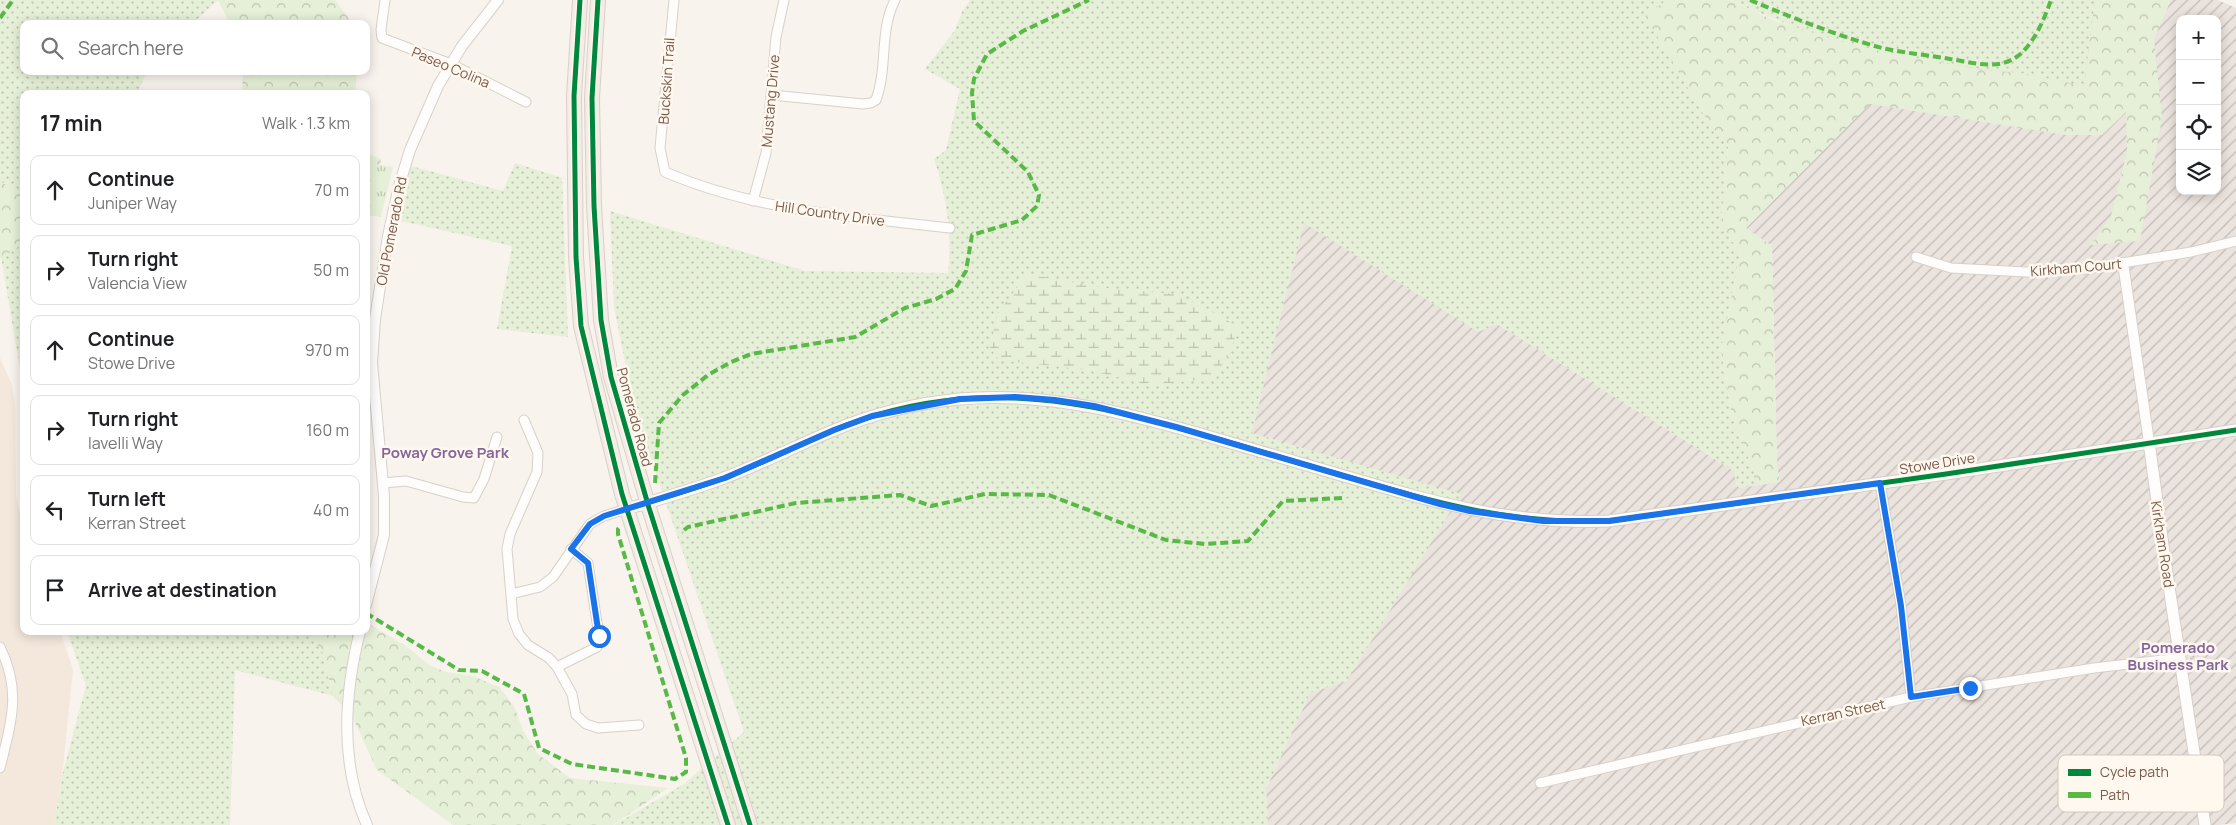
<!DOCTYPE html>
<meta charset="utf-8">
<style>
:root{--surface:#fff;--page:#f6f6f6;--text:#202124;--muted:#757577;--line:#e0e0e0}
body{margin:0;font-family:Manrope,sans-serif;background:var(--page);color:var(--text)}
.controls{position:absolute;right:15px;top:15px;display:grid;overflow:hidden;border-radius:10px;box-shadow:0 2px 12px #0003}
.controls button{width:45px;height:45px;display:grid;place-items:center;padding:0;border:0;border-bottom:1px solid var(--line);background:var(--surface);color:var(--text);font:25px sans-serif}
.stop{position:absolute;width:15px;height:15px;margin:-11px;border:4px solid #1a73e8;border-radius:50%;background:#fff}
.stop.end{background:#1a73e8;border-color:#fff;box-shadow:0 1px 5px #0008}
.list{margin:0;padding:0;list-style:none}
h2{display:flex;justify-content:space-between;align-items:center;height:65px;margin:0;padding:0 20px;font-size:21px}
h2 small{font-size:16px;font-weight:400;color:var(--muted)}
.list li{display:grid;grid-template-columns:32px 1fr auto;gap:15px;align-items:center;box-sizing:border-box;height:70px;margin:0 10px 10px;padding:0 10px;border:1px solid var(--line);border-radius:10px}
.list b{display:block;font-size:19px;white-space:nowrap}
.list p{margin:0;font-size:16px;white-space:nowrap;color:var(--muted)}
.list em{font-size:16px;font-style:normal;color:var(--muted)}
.icon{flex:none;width:28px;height:28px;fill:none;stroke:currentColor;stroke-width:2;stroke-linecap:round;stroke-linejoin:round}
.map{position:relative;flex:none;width:2236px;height:825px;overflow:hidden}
.search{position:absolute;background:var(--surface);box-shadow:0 2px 12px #0003;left:20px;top:20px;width:350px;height:55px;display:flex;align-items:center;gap:12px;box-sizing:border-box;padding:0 18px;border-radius:10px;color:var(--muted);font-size:19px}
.panel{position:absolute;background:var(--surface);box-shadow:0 2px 12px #0003;left:20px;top:90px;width:350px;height:545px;border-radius:10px}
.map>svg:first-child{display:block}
.residential{fill:#f4e8dd}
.industrial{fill:url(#industrial-furrows);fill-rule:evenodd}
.grass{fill:url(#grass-dots)}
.forest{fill:url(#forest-crowns)}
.wetland{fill:url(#wetland-marsh)}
.park{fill:url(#park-tufts)}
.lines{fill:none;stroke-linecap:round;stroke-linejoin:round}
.minor-casing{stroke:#d7d0cb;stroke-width:11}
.tertiary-casing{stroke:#d7d0cb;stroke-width:12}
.secondary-casing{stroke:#d8cec9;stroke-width:13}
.primary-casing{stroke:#dad0ca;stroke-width:16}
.minor{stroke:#fefdfc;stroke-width:9}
.tertiary{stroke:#fefdfc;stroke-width:10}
.secondary{stroke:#fefdfc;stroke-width:11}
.primary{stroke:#f3ede6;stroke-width:14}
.quiet{stroke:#58b947;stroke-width:4;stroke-dasharray:8 4;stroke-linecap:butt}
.cycleway-casing{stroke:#fff8ef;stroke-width:8}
.cycleway{stroke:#00873e;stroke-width:5}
.route{stroke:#1a73e8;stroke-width:6}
.labels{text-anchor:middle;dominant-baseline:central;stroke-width:5;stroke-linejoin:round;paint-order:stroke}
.street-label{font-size:14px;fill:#79584a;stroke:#fff8ef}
.neighbourhood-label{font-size:15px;font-weight:bold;fill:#87669c;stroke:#fff8ef}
.key{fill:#fff8ef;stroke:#d7c8be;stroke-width:1}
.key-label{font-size:14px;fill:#79584a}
</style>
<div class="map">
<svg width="2236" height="825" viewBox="0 0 2236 825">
<defs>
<pattern id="industrial-furrows" width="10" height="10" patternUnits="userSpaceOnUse" patternTransform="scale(1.25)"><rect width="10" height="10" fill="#ebe3dd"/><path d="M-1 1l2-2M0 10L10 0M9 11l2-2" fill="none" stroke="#c3bbb5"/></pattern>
<pattern id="grass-dots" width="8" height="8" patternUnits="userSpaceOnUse" patternTransform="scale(1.25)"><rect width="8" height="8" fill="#e6efd7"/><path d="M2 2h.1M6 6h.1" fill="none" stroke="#bfc4b0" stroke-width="1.8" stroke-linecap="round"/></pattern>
<pattern id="forest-crowns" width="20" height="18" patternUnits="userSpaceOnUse" patternTransform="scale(1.25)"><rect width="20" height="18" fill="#e6efd7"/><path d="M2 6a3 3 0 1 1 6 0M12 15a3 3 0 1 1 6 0" fill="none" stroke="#bfc4b0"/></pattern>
<pattern id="wetland-marsh" width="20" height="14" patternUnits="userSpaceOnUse" patternTransform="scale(1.25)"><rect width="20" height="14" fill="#e6efd7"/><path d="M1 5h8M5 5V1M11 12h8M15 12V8" fill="none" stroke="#bfc4b0"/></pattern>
<pattern id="park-tufts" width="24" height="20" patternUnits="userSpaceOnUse" patternTransform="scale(1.25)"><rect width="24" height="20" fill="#e6efd7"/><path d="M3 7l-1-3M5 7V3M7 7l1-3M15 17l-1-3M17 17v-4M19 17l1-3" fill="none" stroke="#bfc4b0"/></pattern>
</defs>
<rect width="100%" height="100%" fill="#f8f3ed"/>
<path class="residential" d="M0,358L12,385L15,404L16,494L24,535V631H60L73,670L62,776L54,825H0Z"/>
<path class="industrial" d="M2099,0H2218L2236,8V823L2218,825H1268L1266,789L1310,693L1347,681L1251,433L1304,222L1478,331L1497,324L1734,471L1737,488L1780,481L1777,466L1772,246L1746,228L1914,59ZM2180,19H2217V191H2180Z"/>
<path class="grass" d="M0,0H218L192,24H24V71H147L137,94H24V197L0,181Z
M970,0H1667L1646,16L1704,115L1728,147L1721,224L1740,253L1721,351L1732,416L1754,473V486L1737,488L1734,471L1497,324L1478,332L1304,223L1252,433L1461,494L1347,681L1310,693L1266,789L1268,825H614L684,784L744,732L635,412L614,307L610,211L805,271L948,273C952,232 947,198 934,159L946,150L960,89L925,69L955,30L962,12Z
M1730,0H2095L2084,86C2003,70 1921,63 1841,42C1803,32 1766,16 1730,0Z
M515,163L562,178L568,337L497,329L512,246L397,220L411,166L503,191Z
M24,243V392L1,257Z
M67,631H306L322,650L333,696L235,670L230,825H54L63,772L86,686Z"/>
<path class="forest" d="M218,0H335L353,24H230Z
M1667,0H1730L1773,20L1839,41L1885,52L1984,70L2022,73L2084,86L2095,0H2171L2154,39L2162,118L2140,241L2091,245L2111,216L2127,151L2126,112L2102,135H2065L1870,104L1746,228L1772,246L1777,466L1780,482L1754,486V473L1732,416L1721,351L1740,253L1721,224L1728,147L1704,115L1645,16Z
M243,71H357L355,94H242Z
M366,153L381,159L374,207L366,206Z
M0,181L24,197V243L0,259Z
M366,622L406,646L429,665L446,672L472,676L499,687L514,706L523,731L538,754L570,778L668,788L613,825H453L377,770L352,716L333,696L322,650L306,631H366Z"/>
<path class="wetland" d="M1027,274L1105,288L1174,294L1202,306L1239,327L1226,361L1208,379L1149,385L1088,370L999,360L990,348L998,313Z"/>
<path class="park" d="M366,162L393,167L381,217L366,215Z"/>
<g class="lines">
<defs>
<path id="minor" d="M385,0L381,30L382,38L451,64L526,102
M674,0L660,148L665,172C755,211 854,217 950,228
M772,95L863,104L871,103L876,100C888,67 879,31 895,0
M753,201L766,153L776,37L784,0
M1916,257L1951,268L2026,272L2084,269L2191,252L2236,241
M524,420L538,453L537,472L510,534L507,549L513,619L519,634L528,645L549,658L557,667L572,694L576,715L586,724L598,728L639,725
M383,483L406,481L463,497L474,498L484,479L497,437
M1880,483L1901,605L1911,697
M511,594L540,587L553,577L590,524L604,516L627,509
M0,647C22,691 11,723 0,768
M557,667L597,647L599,636L588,563L571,549
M1540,783L1911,697L2094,668L2180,658"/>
<path id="tertiary" d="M2123,263L2149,442
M366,605L384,535V496L372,363L375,319L388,236L399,186L410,150L438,86L462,46L498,0
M360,631C344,695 339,763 367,825"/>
<path id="secondary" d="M2149,442L2165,560L2205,825
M627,509C659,499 692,490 724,478C761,464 796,446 832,431C872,414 917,403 960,399C1050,391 1135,415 1221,440C1258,451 1296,462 1334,473C1430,501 1507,525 1609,521L1946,474L2236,430"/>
<path id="primary" d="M580,0L574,96L576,257L581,326L622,494L728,825
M598,0L592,98L594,206L601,320L611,377L649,508L750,825"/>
</defs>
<use href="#minor" class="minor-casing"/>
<use href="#tertiary" class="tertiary-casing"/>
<use href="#secondary" class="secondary-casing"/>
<use href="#primary" class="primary-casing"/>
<use href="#minor" class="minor"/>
<use href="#tertiary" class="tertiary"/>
<use href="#secondary" class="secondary"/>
<use href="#primary" class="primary"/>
<path class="quiet" d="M1750,0C1793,18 1838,36 1882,48C1904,53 1928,55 1950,59C1970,62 1994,70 2013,59C2032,49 2044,20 2051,0
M0,18L13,0
M655,483L659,423L683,395L708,375L731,362L751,354L855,337L905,308L936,299L955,289L966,271L972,235L1022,220L1037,206L1039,195L1028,172L974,121L972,93L974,79L987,54L1023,31L1089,0
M684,530L688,527L796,503L900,495L931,506L985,494L1049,495L1166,540L1205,544L1248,541L1283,501L1342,498
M366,613L459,670L482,671L524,694L539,748L572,764L675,779L686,772V758L618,534V529L621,526"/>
<defs>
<path id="cycleway" d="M580,0L574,96L576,257L581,326L622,494L728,825
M598,0L592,98L594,206L601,320L611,377L649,508L750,825
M627,509C659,499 692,490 724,478C761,464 796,446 832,431C872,414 917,403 960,399C1050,391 1135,415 1221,440C1258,451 1296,462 1334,473C1430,501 1507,525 1609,521L1946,474L2236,430"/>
</defs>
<use href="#cycleway" class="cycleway-casing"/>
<use href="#cycleway" class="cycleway"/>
</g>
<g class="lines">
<path class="route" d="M599,636L588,563L571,549L590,524L604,516L725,478L834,430L872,416L960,399L1015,397L1055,400L1094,406L1176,427L1440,504L1470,511L1543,521H1609L1880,483L1901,606L1911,697L1970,688"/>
</g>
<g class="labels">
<g class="street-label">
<text transform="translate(451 67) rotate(23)">Paseo Colina</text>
<text transform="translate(666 81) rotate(-86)">Buckskin Trail</text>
<text transform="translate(770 101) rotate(-85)">Mustang Drive</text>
<text transform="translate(830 213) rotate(8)">Hill Country Drive</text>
<text transform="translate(391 231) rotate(-79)">Old Pomerado Rd</text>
<text transform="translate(2076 267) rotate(-5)">Kirkham Court</text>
<text transform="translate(635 417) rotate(75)">Pomerado Road</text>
<text transform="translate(1937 463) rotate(-9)">Stowe Drive</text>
<text transform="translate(2163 544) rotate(81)">Kirkham Road</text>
<text transform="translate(1843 712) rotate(-12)">Kerran Street</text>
</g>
<g class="neighbourhood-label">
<text x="445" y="452">Poway Grove Park</text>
<text x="2178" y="647">Pomerado<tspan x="2178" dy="17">Business Park</tspan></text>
</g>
</g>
<rect x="2058" y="755" width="166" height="57" rx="8" class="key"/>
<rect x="2068" y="769" width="23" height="7" fill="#00873e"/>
<rect x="2068" y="792" width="23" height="6" fill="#58b947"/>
<g class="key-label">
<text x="2100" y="777">Cycle path</text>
<text x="2100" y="800">Path</text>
</g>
</svg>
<div class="controls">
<button>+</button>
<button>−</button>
<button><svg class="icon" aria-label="locate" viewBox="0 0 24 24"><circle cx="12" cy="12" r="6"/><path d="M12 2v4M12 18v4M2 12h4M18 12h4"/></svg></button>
<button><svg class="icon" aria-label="layers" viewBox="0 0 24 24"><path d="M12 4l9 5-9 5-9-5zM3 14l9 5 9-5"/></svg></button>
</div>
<div class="stop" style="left:599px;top:636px"></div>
<div class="stop end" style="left:1970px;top:688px"></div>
<div class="search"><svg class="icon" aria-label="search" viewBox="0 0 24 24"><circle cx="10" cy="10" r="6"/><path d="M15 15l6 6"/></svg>Search here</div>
<section class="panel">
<h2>17 min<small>Walk · 1.3 km</small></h2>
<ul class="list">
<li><svg class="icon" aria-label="ahead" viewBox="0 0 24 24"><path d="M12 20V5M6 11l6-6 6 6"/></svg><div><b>Continue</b><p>Juniper Way</p></div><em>70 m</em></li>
<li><svg class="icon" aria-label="right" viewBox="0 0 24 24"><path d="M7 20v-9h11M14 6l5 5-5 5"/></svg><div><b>Turn right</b><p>Valencia View</p></div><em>50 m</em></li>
<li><svg class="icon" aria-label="ahead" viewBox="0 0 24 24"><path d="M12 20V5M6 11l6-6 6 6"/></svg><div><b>Continue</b><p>Stowe Drive</p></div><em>970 m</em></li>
<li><svg class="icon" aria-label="right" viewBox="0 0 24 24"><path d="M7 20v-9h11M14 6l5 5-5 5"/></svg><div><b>Turn right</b><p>Iavelli Way</p></div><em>160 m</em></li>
<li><svg class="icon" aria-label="left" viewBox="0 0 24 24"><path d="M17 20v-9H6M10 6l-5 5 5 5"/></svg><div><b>Turn left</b><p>Kerran Street</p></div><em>40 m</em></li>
<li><svg class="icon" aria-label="arrive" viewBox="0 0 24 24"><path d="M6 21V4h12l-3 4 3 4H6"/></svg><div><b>Arrive at destination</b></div></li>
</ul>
</section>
</div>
